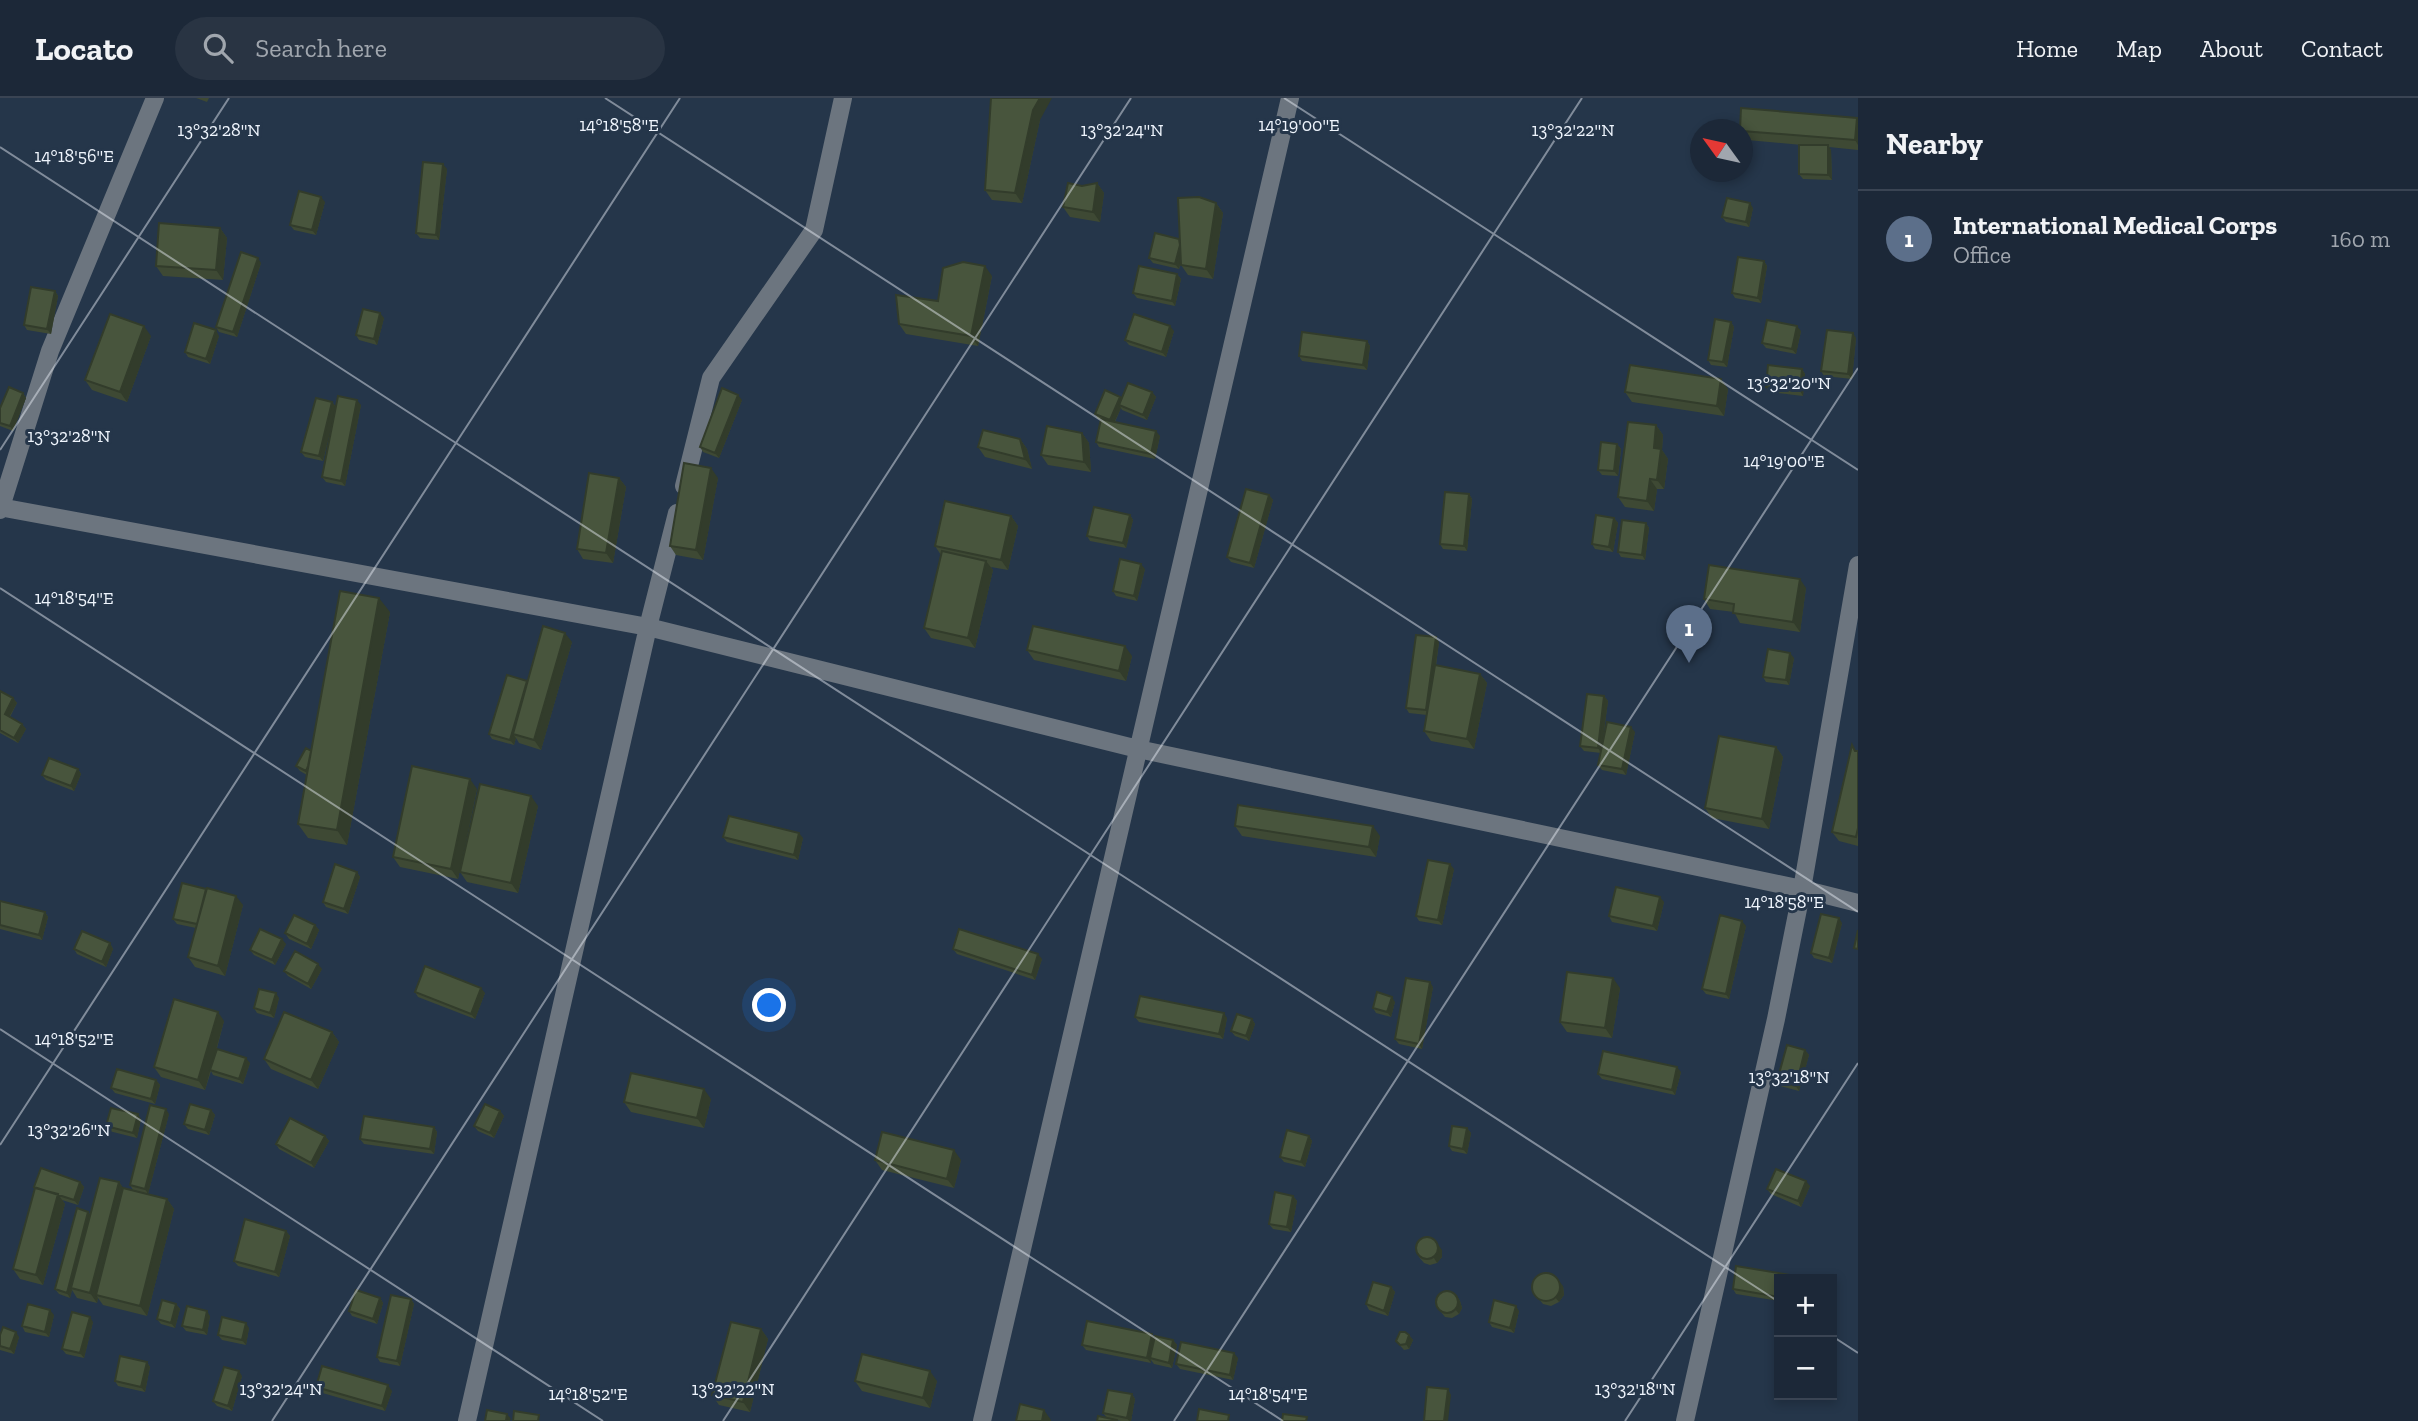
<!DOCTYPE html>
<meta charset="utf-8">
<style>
:root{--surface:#1c2838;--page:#293443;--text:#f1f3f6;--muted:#a0a6ae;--line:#3a4453;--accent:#1a73e8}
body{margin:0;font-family:"Zilla Slab",serif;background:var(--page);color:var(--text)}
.controls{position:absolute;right:21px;bottom:21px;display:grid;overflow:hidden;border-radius:0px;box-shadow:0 4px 10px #0003}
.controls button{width:63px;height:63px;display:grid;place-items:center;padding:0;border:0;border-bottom:2px solid var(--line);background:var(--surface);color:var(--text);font:35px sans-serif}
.compass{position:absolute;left:1690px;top:21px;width:63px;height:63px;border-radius:50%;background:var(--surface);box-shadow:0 4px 10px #0003;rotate:303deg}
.you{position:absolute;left:770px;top:908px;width:24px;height:24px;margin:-18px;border:5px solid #fff;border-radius:50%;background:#1a73e8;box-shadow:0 0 0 10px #1a73e833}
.badge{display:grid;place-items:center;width:46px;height:46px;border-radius:50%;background:var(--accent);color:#fff;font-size:23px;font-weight:700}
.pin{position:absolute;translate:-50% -58px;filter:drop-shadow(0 2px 4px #0008)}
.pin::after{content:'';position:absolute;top:37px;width:24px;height:21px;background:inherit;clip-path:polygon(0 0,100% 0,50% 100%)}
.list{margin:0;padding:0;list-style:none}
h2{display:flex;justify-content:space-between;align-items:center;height:91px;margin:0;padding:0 28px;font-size:30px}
h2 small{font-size:23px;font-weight:400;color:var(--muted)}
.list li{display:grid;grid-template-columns:46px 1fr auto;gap:21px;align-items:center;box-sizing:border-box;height:98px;padding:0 28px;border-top:2px solid var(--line)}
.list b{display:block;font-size:26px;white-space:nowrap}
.list p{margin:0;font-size:23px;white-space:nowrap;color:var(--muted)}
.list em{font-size:23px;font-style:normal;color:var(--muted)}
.icon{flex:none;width:38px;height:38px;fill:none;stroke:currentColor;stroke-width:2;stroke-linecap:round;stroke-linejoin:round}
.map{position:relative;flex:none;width:1858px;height:1323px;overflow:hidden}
header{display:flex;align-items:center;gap:42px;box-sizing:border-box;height:98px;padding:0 35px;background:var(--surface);border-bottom:2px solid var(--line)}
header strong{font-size:33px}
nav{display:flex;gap:38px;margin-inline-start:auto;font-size:24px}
.search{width:490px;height:63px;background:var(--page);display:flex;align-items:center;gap:18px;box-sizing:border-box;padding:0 24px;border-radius:38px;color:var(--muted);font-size:26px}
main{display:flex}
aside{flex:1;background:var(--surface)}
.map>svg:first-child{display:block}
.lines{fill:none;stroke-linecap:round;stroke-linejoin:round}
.minor{stroke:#6c757f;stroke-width:18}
.wall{fill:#3e4934}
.shaded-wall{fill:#323c2b}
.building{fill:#48553d;stroke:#323c2b;stroke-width:2}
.ticks{fill:none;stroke:#eff5fd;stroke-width:2;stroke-opacity:0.45}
.ticks-label{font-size:18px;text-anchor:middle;fill:#eff5fd;stroke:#25364a;stroke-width:6;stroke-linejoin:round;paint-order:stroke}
</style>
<header>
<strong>Locato</strong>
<div class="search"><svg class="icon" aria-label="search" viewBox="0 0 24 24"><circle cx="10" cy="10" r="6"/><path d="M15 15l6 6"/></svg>Search here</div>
<nav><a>Home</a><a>Map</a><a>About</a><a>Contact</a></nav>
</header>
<main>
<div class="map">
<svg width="1858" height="1323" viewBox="0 0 1858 1323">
<rect width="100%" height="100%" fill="#25364a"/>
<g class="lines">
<path class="minor" d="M684,388L711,280L814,132L843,0
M0,409L648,529L1138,651L1802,791L1858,805
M0,412L50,253L155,0
M467,1323L648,529L677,415
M982,1323L1290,0
M1685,1323L1776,921L1802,791L1858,467"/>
</g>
<path class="wall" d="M196,0H209L207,4Z
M1858,21V52L1829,49L1831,52L1832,82L1803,81L1799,76L1802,47L1747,42L1742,37V32Z
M1040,22L1022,105L992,102L985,92Z
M447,71L439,142L420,140L416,135Z
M1097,85L1104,95L1100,124L1070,119L1063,109L1082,88Z
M325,104L316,137L294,132L290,127Z
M1216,105L1223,115L1213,181L1188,177L1181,167V165L1179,171L1153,165L1149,160L1179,141Z
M1753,110L1749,129L1726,124L1722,119Z
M220,130L227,140L223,182L163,178L156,168Z
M1764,163L1767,168L1761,205L1735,200L1732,195Z
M261,165L237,239L219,234L216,229Z
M1177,176L1181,181L1175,208L1137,200L1133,195Z
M992,178L978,248L906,236L899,226L938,203Z
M55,193L58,198L51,236L27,232L24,227Z
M384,220L377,247L359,242L356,237Z
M1731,224L1734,229L1727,269L1711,267L1708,262Z
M1174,233L1166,259L1129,247L1125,242Z
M1801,233L1796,256L1766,250L1762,245Z
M151,238L127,304L92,292L85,282Z
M219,238L210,266L188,259L185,254Z
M1856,240L1852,281L1824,278L1821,273Z
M1367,243L1370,248L1367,272L1302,263L1299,258Z
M1802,271L1805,276L1803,298L1769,294L1766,289Z
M1728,291L1724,318L1632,304L1625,294Z
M1152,294L1156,299L1147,322L1122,312L1121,310L1115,324L1160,338L1155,361L1099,349L1096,344L1101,322L1098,321L1095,316L1121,300Z
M23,295L26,300L13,333L0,328V310Z
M742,302L719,360L703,354L700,349Z
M332,304L336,309L361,307L345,388L326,384L322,379L335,313L323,363L305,359L301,354Z
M1656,327L1663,337L1662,352L1668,361L1664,391H1657L1654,413L1625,409L1618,399Z
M1082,335L1089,345L1091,374L1048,367L1041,357Z
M1020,341L1027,351L1032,371L985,359L978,349Z
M1617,346L1621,351L1618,378L1602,377L1598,372Z
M619,380L626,389L613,465L583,461L577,451Z
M718,380L703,462L676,457L670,448Z
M1469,396L1472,401L1467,453L1443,451L1440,446Z
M1269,397L1273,402L1254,470L1231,464L1227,459Z
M1130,417L1133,422L1126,450L1090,443L1087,438Z
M1011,418L1018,428L1008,472L991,469L993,472L975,550L931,540L924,530L941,457L935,448Z
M1614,420L1618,425L1613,454L1595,451L1592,446Z
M1646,425L1649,430L1645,462L1621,459L1618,454Z
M1145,471L1137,503L1116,498L1113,493Z
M1806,490L1800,534L1740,525L1734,514L1710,511L1704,501Z
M390,514L347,747L308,740L298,726L307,677L300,673L296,668L311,653Z
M572,544L541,652L519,645L516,640L514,647L492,641L489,636L527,584Z
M1439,544L1436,568L1480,576L1487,585L1474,651L1431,643L1424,633L1427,617L1409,615L1406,610Z
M1027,552L1132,558L1126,583L1034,562Z
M1794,560L1789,587L1766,584L1763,579Z
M0,593L13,600L17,605L10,619L22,626L26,631L18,645L0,635Z
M1604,598L1608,603L1602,648L1635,634L1626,677L1602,672L1598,667L1601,655L1584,653L1580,648Z
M1776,649L1783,659L1769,731L1712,720L1705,710Z
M1856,653H1858V748L1839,743L1832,734Z
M78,671L81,676L74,693L46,682L42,677Z
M477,691L458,781L400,769L393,759Z
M538,708L518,795L467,784L460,774Z
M1235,728L1380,738L1376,759L1242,738Z
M723,739L803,740L798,762L727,744Z
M1454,771L1442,827L1419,823L1416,818Z
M357,774L360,779L348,816L326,809L323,804Z
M206,792L243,807L225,878L195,869L188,859L196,830L177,826L173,821Z
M0,803L45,814L48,819L42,842L0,831Z
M1664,804L1657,833L1612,824L1609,818Z
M1842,825L1832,865L1814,860L1811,855Z
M315,827L319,832L311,851L289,841L285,835Z
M1746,828L1729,901L1706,896L1702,891Z
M110,845L113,851L106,869L77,856L74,851Z
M286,846L275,867L254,857L250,852Z
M953,851L1042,861L1035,882L957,856Z
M322,871L311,891L288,878L284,873Z
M1433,889L1422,951L1399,946L1395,941Z
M1620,890L1612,940L1567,934L1560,924Z
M415,894L485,895L475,921L418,899Z
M279,900L274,920L257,915L254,910Z
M1395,904L1391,919L1376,915L1373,910Z
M1135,919L1227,920L1223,941L1139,924Z
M1252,921L1255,926L1249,943L1235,938L1231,933Z
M224,923L216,954L250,965L243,986L213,977L211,973L205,992L161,979L154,969Z
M332,934L339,944L318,991L271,971L264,961Z
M1805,952L1809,957L1799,993L1780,988L1777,983Z
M1681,974L1675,997L1602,981L1598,976Z
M156,982L160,987L155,1006L115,995L111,990Z
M711,1001L704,1030L631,1014L624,1004Z
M211,1012L215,1017L209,1037L188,1031L184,1026Z
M500,1013L504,1018L494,1040L478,1033L474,1028Z
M169,1016L148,1096L133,1092L130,1087Z
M141,1021L137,1040L109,1033L106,1028Z
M434,1029L437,1034L434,1056L364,1046L360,1041Z
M1467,1030L1471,1035L1467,1056L1452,1053L1449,1048Z
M325,1038L329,1043L314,1070L279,1051L276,1046Z
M1309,1038L1312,1043L1305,1069L1284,1064L1280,1059Z
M875,1062H961L954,1090L882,1072Z
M80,1084L84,1089L78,1107L62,1102L65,1106L43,1187L20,1181L13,1171L35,1090L34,1089Z
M119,1084L123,1090L167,1101L174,1111L147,1218L103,1207L98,1200L97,1205L77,1200L72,1192L70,1200L59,1196L55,1191L88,1114L90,1116Z
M1810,1088L1801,1109L1771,1096L1767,1091Z
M1293,1098L1297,1103L1291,1134L1273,1131L1269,1126Z
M286,1133L290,1138L279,1179L238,1168L234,1163Z
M1442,1152V1159L1437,1165L1430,1167L1424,1165L1419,1159Z
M1779,1181V1203L1736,1196L1733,1191Z
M1563,1188L1564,1197L1559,1204L1551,1208L1543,1206L1533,1194Z
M1391,1189L1395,1194L1388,1218L1369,1212L1366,1206Z
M1457,1198L1460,1203L1462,1210L1459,1216L1452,1220L1445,1219L1437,1209Z
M380,1200L383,1205L377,1226L352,1218L349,1213Z
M411,1201L414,1206L400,1268L380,1264L377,1259Z
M176,1206L180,1211L175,1230L161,1226L157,1221Z
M1519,1213L1514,1235L1492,1229L1489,1224Z
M54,1217L49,1239L25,1234L22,1228Z
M210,1218L207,1237L186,1233L182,1228Z
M93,1224L84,1260L66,1256L62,1251Z
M249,1230L246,1247L222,1242L218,1237Z
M761,1231L768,1241L750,1314L719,1307L712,1297Z
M0,1237L19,1239L14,1256L0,1252Z
M1409,1237L1413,1242L1409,1251L1404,1252L1396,1243Z
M1155,1239L1173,1242L1177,1247L1172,1270L1154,1266L1151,1262V1265L1086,1252L1082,1247Z
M1238,1260L1233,1282L1180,1271L1176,1266Z
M147,1264L150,1269L145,1294L118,1288L115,1283Z
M242,1278L232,1313L217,1308L213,1303Z
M855,1283H937L930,1310L862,1293Z
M316,1289L392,1293L385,1313L319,1294Z
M1132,1296L1135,1301L1131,1323H1121L1107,1320L1103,1315Z"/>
<path class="shaded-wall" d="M1040,0H1052L1040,22L1022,105L1015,95L1033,12Z
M1857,20L1858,21V47L1855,42Z
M1828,47L1831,52L1832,82L1828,77Z
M443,66L447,71L439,142L436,137Z
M1097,85L1104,95L1100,124L1093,114Z
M321,99L325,104L316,137L312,132Z
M1216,105L1223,115L1213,181L1206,171Z
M1750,105L1753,110L1749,129L1746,124Z
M220,130L227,140L223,182L216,172Z
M1181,141L1185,146L1179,171L1175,166Z
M258,160L261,165L237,239L233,234Z
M1764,163L1767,168L1761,205L1758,200Z
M985,168L992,178L978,248L971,238Z
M1177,176L1181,181L1175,208L1172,203Z
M55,193L58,198L51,236L47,231Z
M380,215L384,220L377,247L374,241Z
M1731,224L1734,229L1727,269L1723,264Z
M144,228L151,238L127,304L120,294Z
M1170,228L1174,233L1166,259L1162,254Z
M1797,228L1801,233L1796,256L1792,251Z
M216,232L219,238L210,266L206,261Z
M1853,235L1856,240L1852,281L1848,276Z
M1367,243L1370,248L1367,272L1363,267Z
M1802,271L1805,276L1803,298L1800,293Z
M1721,281L1728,291L1724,318L1717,308Z
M1152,294L1156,299L1147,322L1143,317Z
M23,295L26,300L13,333L10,328Z
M738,297L742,302L719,360L715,355Z
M1120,299L1124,304L1119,307L1121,310L1113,327L1110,322Z
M357,302L361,307L345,388L341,383Z
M332,304L336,309L323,363L319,358Z
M1656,327L1663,337L1662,352L1668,361L1664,391L1657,382L1654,350Z
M1156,333L1160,338L1155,361L1151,356Z
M1082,335L1089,345L1091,374L1084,364Z
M1020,341L1027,351L1032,371L1025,361Z
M1617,346L1621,351L1618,378L1614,373Z
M711,370L718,380L703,462L696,452Z
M619,380L626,389L613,465L606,455Z
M1650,381L1657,391L1654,413L1647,403Z
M1469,396L1472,401L1467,453L1464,448Z
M1269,397L1273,402L1254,470L1250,465Z
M1130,417L1133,422L1126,450L1123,445Z
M1011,418L1018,428L1008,472L1001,462Z
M1614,420L1618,425L1613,454L1609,449Z
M1646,425L1649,430L1645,462L1642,457Z
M986,463L993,472L975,550L968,540Z
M1141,466L1145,471L1137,503L1134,498Z
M1800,481L1806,490L1800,534L1793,524Z
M379,500L390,514L347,747L337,732Z
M565,535L572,544L541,652L534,642Z
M1436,539L1439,544L1429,617L1426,612Z
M1125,548L1132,558L1126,583L1119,573Z
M1790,555L1794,560L1789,587L1786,582Z
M1480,576L1487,585L1474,651L1467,641Z
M527,583L513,636L516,640L514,647L510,642Z
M1604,598L1608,603L1601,655L1598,650Z
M13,600L17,605L8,621L5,616Z
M22,626L26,631L18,645L14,640Z
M1631,629L1635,634L1626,677L1622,671Z
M1776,649L1783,659L1769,731L1762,721Z
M78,671L81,676L74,693L71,688Z
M470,681L477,691L458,781L451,771Z
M531,698L538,708L518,795L511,785Z
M1373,728L1380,738L1376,759L1369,749Z
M799,735L803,740L798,762L794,757Z
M1450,766L1454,771L1442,827L1438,822Z
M357,774L360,779L348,816L344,811Z
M236,798L243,807L225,878L218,868Z
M1660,799L1664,804L1657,833L1653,828Z
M45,814L48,819L42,842L39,837Z
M1839,820L1842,825L1832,865L1829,860Z
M1742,823L1746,828L1729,901L1726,896Z
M315,827L319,832L311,851L307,846Z
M282,841L286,846L275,867L272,862Z
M110,845L113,851L106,869L102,864Z
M1038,856L1042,861L1035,882L1032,877Z
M318,866L322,871L311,891L308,886Z
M1613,880L1620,890L1612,940L1605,930Z
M1430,884L1433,889L1422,951L1419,946Z
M481,890L485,895L475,921L471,916Z
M276,895L279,900L274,920L270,915Z
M1392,899L1395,904L1391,919L1387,914Z
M218,914L224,923L205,992L198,982Z
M1224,915L1227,920L1223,941L1219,936Z
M1252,921L1255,926L1249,943L1246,938Z
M332,934L339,944L318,991L311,982Z
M1805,952L1809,957L1799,993L1796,988Z
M246,960L250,965L243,986L239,981Z
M1677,969L1681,974L1675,997L1672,992Z
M156,982L160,987L155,1006L151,1001Z
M704,991L711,1001L704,1030L697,1020Z
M166,1011L169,1016L148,1096L145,1091Z
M211,1012L215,1017L209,1037L205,1032Z
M500,1013L504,1018L494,1040L490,1035Z
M138,1016L141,1021L137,1040L133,1035Z
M434,1029L437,1034L434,1056L430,1051Z
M1467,1030L1471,1035L1467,1056L1463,1051Z
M325,1038L329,1043L314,1070L311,1065Z
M1309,1038L1312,1043L1305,1069L1301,1064Z
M954,1052L961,1062L954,1090L947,1081Z
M1806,1083L1810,1088L1801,1109L1798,1103Z
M80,1084L84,1089L78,1107L74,1102Z
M119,1084L126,1094L96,1197L98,1200L97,1205L90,1195Z
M58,1096L65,1106L43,1187L36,1177Z
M1293,1098L1297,1103L1291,1134L1287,1129Z
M167,1101L174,1111L147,1218L140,1208Z
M88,1114L92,1119L71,1190L72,1192L70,1200L67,1195Z
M286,1133L290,1138L279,1179L275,1174Z
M1434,1141L1442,1152V1159L1437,1165L1434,1160Z
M1559,1183L1563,1188L1564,1197L1559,1204L1555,1199Z
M1391,1189L1395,1194L1388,1218L1384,1213Z
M1457,1198L1460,1203L1462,1210L1459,1216L1455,1211Z
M380,1200L383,1205L377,1226L373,1221Z
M411,1201L414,1206L400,1268L397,1263Z
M176,1206L180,1211L175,1230L171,1225Z
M1516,1208L1519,1213L1514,1235L1510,1230Z
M50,1212L54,1217L49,1239L45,1234Z
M207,1213L210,1218L207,1237L203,1232Z
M90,1219L93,1224L84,1260L80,1255Z
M246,1225L249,1230L246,1247L242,1242Z
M761,1231L768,1241L750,1314L743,1304Z
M16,1234L19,1239L14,1256L10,1251Z
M1152,1236L1156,1241L1150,1260L1151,1262V1265L1147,1260Z
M1409,1237L1413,1242L1409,1251L1406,1246Z
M1173,1242L1177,1247L1172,1270L1169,1265Z
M1234,1255L1238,1260L1233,1282L1230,1277Z
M147,1264L150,1269L145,1294L141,1289Z
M239,1273L242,1278L232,1313L228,1308Z
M930,1273L937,1283L930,1310L923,1300Z
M388,1287L392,1293L385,1313L382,1308Z
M1448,1291L1451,1297L1448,1323H1444Z
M1132,1296L1135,1301L1131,1323H1129L1127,1320Z
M1044,1312L1051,1322V1323H1042Z
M507,1316L511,1321L510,1323H506Z"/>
<path class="building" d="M991,0H1040L1033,12L1015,95L985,92Z
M1741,10L1857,20L1855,42L1742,33V32H1740Z
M1799,47H1828V77L1799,76Z
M423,64L443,66L436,137L416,135Z
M1068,85L1082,88L1097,85L1093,114L1063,109Z
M299,93L321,99L312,132L290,127Z
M1199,99L1216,105L1206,171L1181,167L1178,100Z
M1727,100L1750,105L1746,124L1722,119Z
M159,125L220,130L216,172L156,168Z
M1155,135L1179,141L1180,147L1175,166L1149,160Z
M241,154L258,160L233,234L216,229Z
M1738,159L1764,163L1758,200L1732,195Z
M963,164L985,168L971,238L899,226L896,197L938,203L943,170Z
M1139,168L1177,176L1172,203L1133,195Z
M31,189L55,193L47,231L24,227Z
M363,211L380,215L374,241L356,237Z
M110,216L144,228L120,294L85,282Z
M1134,216L1170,228L1162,254L1125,242Z
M1715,221L1731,224L1723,264L1708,262Z
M1767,222L1797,228L1792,251L1762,245Z
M194,225L216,232L206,261L185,254Z
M1827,232L1853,235L1848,276L1821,273Z
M1302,234L1367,243L1363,267L1299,258Z
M1630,267L1721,281L1717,308L1625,294Z
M1768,267L1802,271L1800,293L1766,289Z
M1128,285L1152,294L1143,317L1119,307Z
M9,289L23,295L10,328L0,325V310Z
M722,290L738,297L715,355L700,349Z
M1105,292L1120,299L1110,322L1095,316Z
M338,298L357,302L341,383L322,379Z
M316,300L332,304L319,358L301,354Z
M1101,321L1156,333L1151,356L1096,344Z
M1628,324L1656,327L1654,350L1661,351L1657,382L1650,381L1647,403L1618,399Z
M1047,328L1082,335L1084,364L1041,357Z
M983,332L1020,341L1025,361L978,349Z
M1601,344L1617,346L1614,373L1598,372Z
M684,365L711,370L696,452L670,448Z
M589,375L619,380L606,455L577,451Z
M1246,391L1269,397L1250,465L1227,459Z
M1445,394L1469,396L1464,448L1440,446Z
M945,403L1011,418L1001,462L935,448Z
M1094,409L1130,417L1123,445L1087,438Z
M1596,417L1614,420L1609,449L1592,446Z
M1622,422L1646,425L1642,457L1618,454Z
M942,453L986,463L968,540L924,530Z
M1120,461L1141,466L1134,498L1113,493Z
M1709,467L1800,481L1793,524L1733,515L1734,506L1704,501Z
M340,493L379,500L337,732L298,726Z
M543,528L565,535L534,642L513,636Z
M1033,528L1125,548L1119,573L1027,552Z
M1416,537L1436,539L1426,612L1406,610Z
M1768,551L1790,555L1786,582L1763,579Z
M1435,567L1480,576L1467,641L1424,633Z
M507,577L527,583L510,642L489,636Z
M0,593L13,600L5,616L22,626L14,640L0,632Z
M1587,596L1604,598L1598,650L1580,648Z
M1607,624L1631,629L1622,671L1598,667Z
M1719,638L1776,649L1762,721L1705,710Z
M1852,647L1855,653H1858V730L1856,739L1832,734Z
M306,650L311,653L308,668L306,673L296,668Z
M49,660L78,671L71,688L42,677Z
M412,668L470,681L451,771L393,759Z
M480,686L531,698L511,785L460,774Z
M1238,707L1373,728L1369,749L1235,728Z
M729,718L799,735L794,757L723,739Z
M1428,762L1450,766L1438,822L1416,818Z
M335,766L357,774L344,811L323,804Z
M182,785L206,791L197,826L173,821Z
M1616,789L1660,799L1653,828L1609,818Z
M207,790L236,798L218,868L188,859Z
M0,803L45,814L39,837L0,827Z
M1821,816L1839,820L1829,860L1811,855Z
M294,817L315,827L307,846L285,835Z
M1720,817L1742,823L1726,896L1702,891Z
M260,831L282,841L272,862L250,852Z
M959,831L1038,856L1032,877L953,851Z
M1858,832V851L1854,850Z
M82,833L110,845L102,864L74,851Z
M295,853L318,866L308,886L284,873Z
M425,868L481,890L471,916L415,894Z
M1567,874L1613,880L1605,930L1560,924Z
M1406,880L1430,884L1419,946L1395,941Z
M259,891L276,895L270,915L254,910Z
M1377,894L1392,899L1387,914L1373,910Z
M1140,898L1224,915L1219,936L1135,919Z
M174,901L218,914L198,982L154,969Z
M284,914L332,934L311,982L264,961Z
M1237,916L1252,921L1246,938L1231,933Z
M1787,947L1805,952L1796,988L1777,983Z
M217,951L246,960L239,981L210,972Z
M1603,953L1677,969L1672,992L1598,976Z
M117,971L156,982L151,1001L111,990Z
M631,975L704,991L697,1020L624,1004Z
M190,1006L211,1012L205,1032L184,1026Z
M485,1006L500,1013L490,1035L474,1028Z
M150,1007L166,1011L145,1091L130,1087Z
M111,1010L138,1016L133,1035L106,1028Z
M364,1018L434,1029L430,1051L360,1041Z
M290,1020L325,1038L311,1065L276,1046Z
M1452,1028L1467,1030L1463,1051L1449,1048Z
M1287,1032L1309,1038L1301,1064L1280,1059Z
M882,1034L954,1052L947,1081L875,1062Z
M41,1070L80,1084L74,1102L34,1089Z
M1776,1071L1806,1083L1798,1103L1767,1091Z
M100,1080L119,1084L90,1195L71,1190Z
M35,1090L58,1096L36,1177L13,1171Z
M123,1090L167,1101L140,1208L96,1197Z
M1275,1094L1293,1098L1287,1129L1269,1126Z
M77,1110L88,1114L67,1195L55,1191Z
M245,1121L286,1133L275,1174L234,1163Z
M1416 1150a11 11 0 1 1 22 0a11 11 0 1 1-22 0Z
M1736,1168L1814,1181H1779V1199L1733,1191Z
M1532 1189a14 14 0 1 1 28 0a14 14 0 1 1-28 0Z
M1373,1184L1391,1189L1384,1213L1366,1206Z
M356,1192L380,1200L373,1221L349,1213Z
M1436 1204a11 11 0 1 1 22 0a11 11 0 1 1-22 0Z
M391,1197L411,1201L397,1263L377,1259Z
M162,1202L176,1206L171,1225L157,1221Z
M1494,1202L1516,1208L1510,1230L1489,1224Z
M28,1206L50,1212L45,1234L22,1228Z
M187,1208L207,1213L203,1232L182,1228Z
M72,1214L90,1219L80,1255L62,1251Z
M222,1219L246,1225L242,1242L218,1237Z
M1087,1223L1152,1236L1147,1260L1082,1247Z
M731,1224L761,1231L743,1304L712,1297Z
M3,1229L16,1234L10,1251L0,1248V1237Z
M1400,1234H1405L1409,1237L1406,1246L1400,1247L1396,1243Z
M1155,1238L1173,1242L1169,1265L1150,1260Z
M1181,1244L1234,1255L1230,1277L1176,1266Z
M862,1256L930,1273L923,1300L855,1283Z
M120,1258L147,1264L141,1289L115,1283Z
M322,1268L388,1287L382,1308L316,1289Z
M224,1269L239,1273L228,1308L213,1303Z
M1427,1289L1448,1291L1444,1323H1424Z
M1108,1292L1132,1296L1127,1320L1103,1315Z
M1020,1306L1044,1312L1042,1323H1016Z
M1199,1311L1229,1317L1228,1323H1197Z
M487,1312L507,1316L506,1323H485Z
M514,1313L539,1317L538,1323H513Z
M1283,1316L1307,1319L1306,1323H1282Z
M1098,1318L1117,1322V1323H1097Z"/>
<path class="ticks" d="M605,0L1858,814M1284,0L1858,372M0,49L1779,1204M0,352L229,0M0,490L1283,1323M0,931L603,1323M0,1047L680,0M1832,1238L1858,1255M272,1323L1131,0M723,1323L1582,0M1174,1323L1858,270M1625,1323L1858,965"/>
<g class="ticks-label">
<text x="619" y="33">14°18'58"E</text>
<text x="1299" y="33">14°19'00"E</text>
<text x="219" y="38">13°32'28"N</text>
<text x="1122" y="38">13°32'24"N</text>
<text x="1573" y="38">13°32'22"N</text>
<text x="74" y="64">14°18'56"E</text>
<text x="1789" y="291">13°32'20"N</text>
<text x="69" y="344">13°32'28"N</text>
<text x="1784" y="369">14°19'00"E</text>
<text x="74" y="506">14°18'54"E</text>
<text x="1784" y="810">14°18'58"E</text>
<text x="74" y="947">14°18'52"E</text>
<text x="1789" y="985">13°32'18"N</text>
<text x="69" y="1038">13°32'26"N</text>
<text x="281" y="1297">13°32'24"N</text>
<text x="733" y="1297">13°32'22"N</text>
<text x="1635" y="1297">13°32'18"N</text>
<text x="588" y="1302">14°18'52"E</text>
<text x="1268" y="1302">14°18'54"E</text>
</g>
</svg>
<div class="controls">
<button>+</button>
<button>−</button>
</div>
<svg class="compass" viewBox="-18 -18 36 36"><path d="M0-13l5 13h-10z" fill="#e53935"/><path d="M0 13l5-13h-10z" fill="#a0a6ae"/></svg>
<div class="you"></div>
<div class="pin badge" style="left:1689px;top:565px;background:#5c6f8a">1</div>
</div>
<aside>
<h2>Nearby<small></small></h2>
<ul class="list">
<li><span class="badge" style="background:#5c6f8a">1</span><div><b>International Medical Corps</b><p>Office</p></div><em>160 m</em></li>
</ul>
</aside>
</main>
